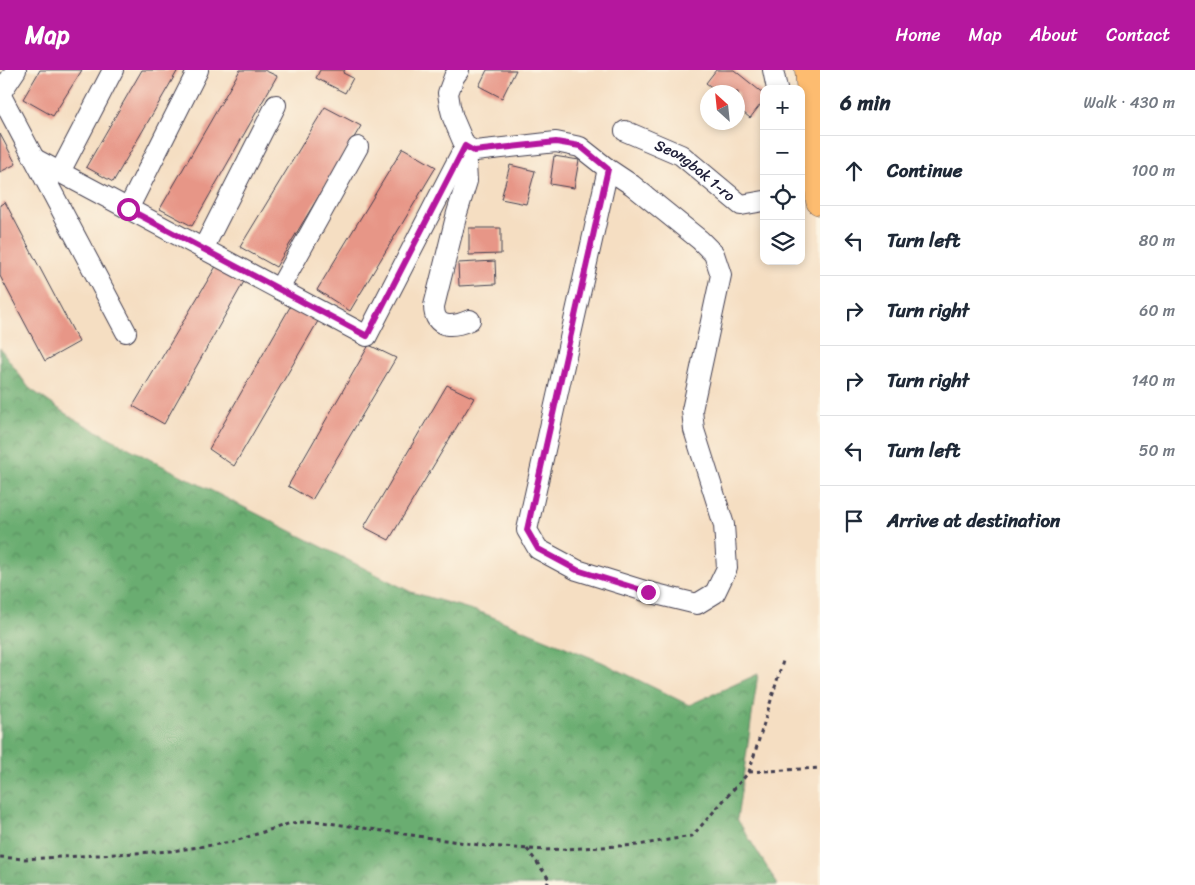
<!DOCTYPE html>
<meta charset="utf-8">
<style>
:root{--surface:#fff;--page:#f6f6f7;--text:#1f2937;--muted:#747a83;--line:#e0e1e3;--accent:#b5179e}
body{margin:0;font-family:Sriracha,sans-serif;background:var(--page);color:var(--text)}
.controls{position:absolute;right:15px;top:15px;display:grid;overflow:hidden;border-radius:10px;box-shadow:0 2px 8px #0003}
.controls button{width:45px;height:45px;display:grid;place-items:center;padding:0;border:0;border-bottom:1px solid var(--line);background:var(--surface);color:var(--text);font:25px sans-serif}
.compass{position:absolute;left:700px;top:15px;width:45px;height:45px;border-radius:50%;background:var(--surface);box-shadow:0 2px 8px #0003;rotate:333deg}
.stop{position:absolute;width:15px;height:15px;margin:-11px;border:4px solid #b5179e;border-radius:50%;background:#fff}
.stop.end{background:#b5179e;border-color:#fff;box-shadow:0 1px 5px #0008}
.list{margin:0;padding:0;list-style:none}
h2{display:flex;justify-content:space-between;align-items:center;height:65px;margin:0;padding:0 20px;font-size:21px}
h2 small{font-size:16px;font-weight:400;color:var(--muted)}
.list li{display:grid;grid-template-columns:32px 1fr auto;gap:15px;align-items:center;box-sizing:border-box;height:70px;padding:0 20px;border-top:1px solid var(--line)}
.list b{display:block;font-size:19px;white-space:nowrap}
.list em{font-size:16px;font-style:normal;color:var(--muted)}
.icon{flex:none;width:28px;height:28px;fill:none;stroke:currentColor;stroke-width:2;stroke-linecap:round;stroke-linejoin:round}
.map{position:relative;flex:none;width:820px;height:815px;overflow:hidden}
header{display:flex;align-items:center;gap:30px;box-sizing:border-box;height:70px;padding:0 25px;background:var(--accent);color:#fff}
header strong{font-size:24px}
nav{display:flex;gap:28px;margin-inline-start:auto;font-size:18px}
main{display:flex}
aside{flex:1;background:var(--surface)}
.map>svg:first-child{display:block}
.forest{fill:url(#forest-crowns);stroke:#466856}
.building{fill:#e79687}
.lines{fill:none;stroke-linecap:round;stroke-linejoin:round}
.minor-casing{stroke:#423e4f;stroke-width:22}
.highway-casing{stroke:#423e4f;stroke-width:29}
.path{stroke:#423e4f;stroke-width:3;stroke-dasharray:4 4;stroke-linecap:butt}
.minor{stroke:#fff;stroke-width:20}
.highway{stroke:#fdbc6f;stroke-width:28}
.route{stroke:#b5179e;stroke-width:6}
.labels{text-anchor:middle;dominant-baseline:central;stroke-width:4;stroke-linejoin:round;paint-order:stroke}
.street-label{font-size:15px;fill:#22223b;stroke:#fcf5e5}
</style>
<header>
<strong>Map</strong>
<nav><a>Home</a><a>Map</a><a>About</a><a>Contact</a></nav>
</header>
<main>
<div class="map">
<svg width="820" height="815" viewBox="0 0 820 815">
<defs>
<pattern id="forest-crowns" width="20" height="18" patternUnits="userSpaceOnUse" patternTransform="scale(1.25)"><rect width="20" height="18" fill="#6aad71"/><path d="M2 6a3 3 0 1 1 6 0M12 15a3 3 0 1 1 6 0" fill="none" stroke="#578c5e"/></pattern>
</defs>
<rect width="100%" height="100%" fill="#fcf5e5"/>
<filter id="ink" filterUnits="userSpaceOnUse"><feTurbulence type="fractalNoise" baseFrequency=".02" numOctaves="2"/><feDisplacementMap in="SourceGraphic" scale="10" xChannelSelector="R" yChannelSelector="G"/><feConvolveMatrix kernelMatrix="1 2 1 2 8 2 1 2 1" color-interpolation-filters="sRGB"/></filter>
<filter id="wash" filterUnits="userSpaceOnUse"><feTurbulence type="fractalNoise" baseFrequency=".0096" numOctaves="4" result="noise"/><feDisplacementMap in="SourceGraphic" scale="20" xChannelSelector="R" yChannelSelector="G"/><feGaussianBlur stdDeviation="1.12" result="paint"/><feColorMatrix in="noise" values="0 0 0 0 0 0 0 0 0 0 0 0 0 0 0 0 0 1.4 0 .05"/><feComposite in="paint" operator="in"/></filter>
<g filter="url(#wash)">
<rect width="100%" height="100%" fill="#f5dec2"/>
<path class="forest" d="M0,278L29,318L72,348L155,392L411,522L483,543L602,592L689,635L758,604L737,749L778,815H0Z"/>
<g id="blocks">
<path class="building" d="M40,0H82L53,46L23,29Z
M142,0H178L113,112L86,97Z
M240,0H264L277,6L192,156L160,139Z
M320,0H345L343,3L353,8L345,23L316,8Z
M487,0H516L502,28L479,16Z
M716,0H734L764,24V30L750,48L738,38V22H718L706,13Z
M325,37L361,56L276,197L240,177Z
M0,64L16,94L0,102Z
M403,78L436,97L350,241L317,220Z
M554,86L579,90L574,118L550,114Z
M510,95L535,101L526,134L501,129Z
M5,132L79,272L45,291L0,206V135Z
M469,158H501V184L469,185Z
M495,191L496,214L459,216L458,193Z
M218,193L246,208L164,354L133,336Z
M294,230L321,246L234,396L209,379Z
M369,275L396,288L312,430L288,416Z
M447,315L474,328L389,470L364,457Z"/>
</g>
</g>
<g filter="url(#ink)">
<use href="#blocks" fill-opacity="0" stroke="#423e4f" stroke-width="1"/>
<g class="lines">
<defs>
<g id="minor">
<path d="M459,0L454,7L448,23L450,36L453,48L465,76L475,81L556,72L580,77L608,99L632,115L700,170L714,184L721,205L692,340L694,360L724,455L727,498L715,523L697,534L648,522L577,500L538,479L527,460L608,99"/>
<path d="M773,0L777,19"/>
<path d="M0,24L126,262"/>
<path d="M0,24L16,0"/>
<path id="s1" d="M625,61L681,85L741,135L764,131"/>
<path d="M465,78L467,111L457,143L434,236C434,260 454,257 470,250"/>
<path d="M35,89L367,266L465,76"/>
<path d="M60,102L113,0"/>
<path d="M128,139L198,0"/>
<path d="M203,179L276,35"/>
<path d="M279,219L358,77"/>
</g>
<path id="highway" d="M809,0L820,131"/>
</defs>
<use href="#minor" class="minor-casing"/>
<use href="#highway" class="highway-casing"/>
<path class="path" d="M749,702L820,698
M527,779L549,809L547,815
M0,787L24,789L172,781L232,772L291,753L315,751L486,776L546,780L638,775L692,766L749,702L783,591"/>
<use href="#minor" class="minor"/>
<use href="#highway" class="highway"/>
</g>
</g>
<g class="lines" filter="url(#ink)">
<path class="route" d="M128,139L367,266L465,76L474,81L556,72L580,76L608,99L527,460L538,479L577,500L648,522"/>
</g>
<g class="labels">
<g class="street-label">
<text stroke="none"><textPath href="#s1" startOffset="81">Seongbok 1-ro</textPath></text>
</g>
</g>
</svg>
<div class="controls">
<button>+</button>
<button>−</button>
<button><svg class="icon" aria-label="locate" viewBox="0 0 24 24"><circle cx="12" cy="12" r="6"/><path d="M12 2v4M12 18v4M2 12h4M18 12h4"/></svg></button>
<button><svg class="icon" aria-label="layers" viewBox="0 0 24 24"><path d="M12 4l9 5-9 5-9-5zM3 14l9 5 9-5"/></svg></button>
</div>
<svg class="compass" viewBox="-18 -18 36 36"><path d="M0-13l5 13h-10z" fill="#e53935"/><path d="M0 13l5-13h-10z" fill="#747a83"/></svg>
<div class="stop" style="left:128px;top:139px"></div>
<div class="stop end" style="left:648px;top:522px"></div>
</div>
<aside>
<h2>6 min<small>Walk · 430 m</small></h2>
<ul class="list">
<li><svg class="icon" aria-label="ahead" viewBox="0 0 24 24"><path d="M12 20V5M6 11l6-6 6 6"/></svg><div><b>Continue</b></div><em>100 m</em></li>
<li><svg class="icon" aria-label="left" viewBox="0 0 24 24"><path d="M17 20v-9H6M10 6l-5 5 5 5"/></svg><div><b>Turn left</b></div><em>80 m</em></li>
<li><svg class="icon" aria-label="right" viewBox="0 0 24 24"><path d="M7 20v-9h11M14 6l5 5-5 5"/></svg><div><b>Turn right</b></div><em>60 m</em></li>
<li><svg class="icon" aria-label="right" viewBox="0 0 24 24"><path d="M7 20v-9h11M14 6l5 5-5 5"/></svg><div><b>Turn right</b></div><em>140 m</em></li>
<li><svg class="icon" aria-label="left" viewBox="0 0 24 24"><path d="M17 20v-9H6M10 6l-5 5 5 5"/></svg><div><b>Turn left</b></div><em>50 m</em></li>
<li><svg class="icon" aria-label="arrive" viewBox="0 0 24 24"><path d="M6 21V4h12l-3 4 3 4H6"/></svg><div><b>Arrive at destination</b></div></li>
</ul>
</aside>
</main>
